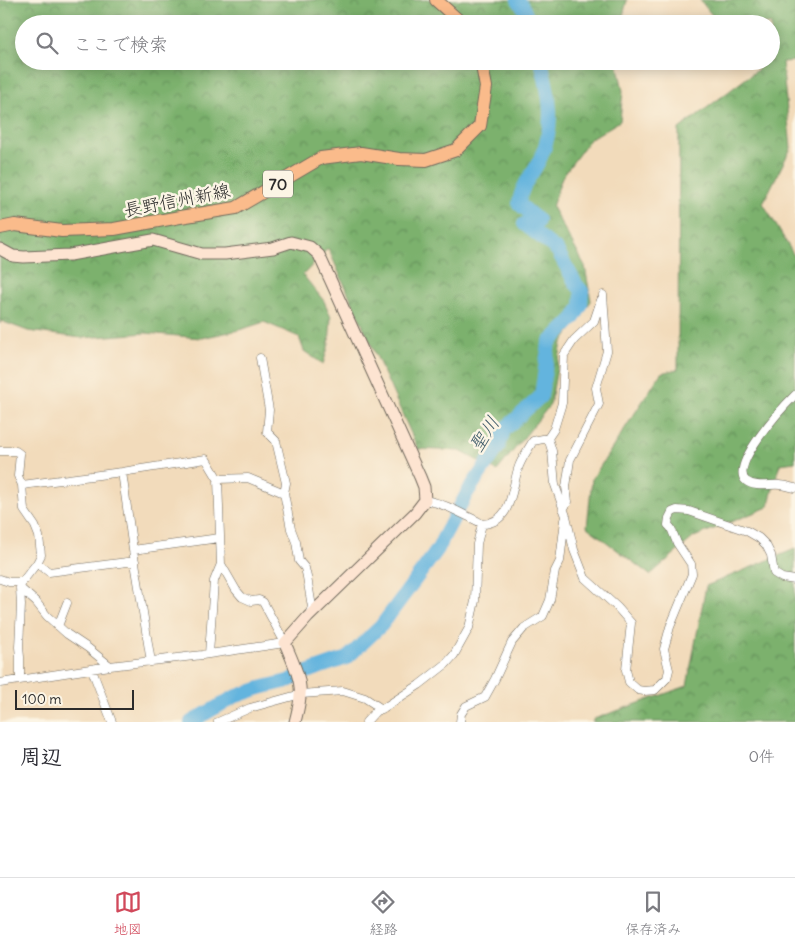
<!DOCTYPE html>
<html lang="ja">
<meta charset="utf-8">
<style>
:root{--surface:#fff;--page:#f7f7f7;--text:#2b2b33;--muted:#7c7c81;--line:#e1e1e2;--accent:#d1495b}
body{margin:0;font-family:Delius,"Klee One",sans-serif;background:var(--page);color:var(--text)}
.scale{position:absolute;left:15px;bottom:12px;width:119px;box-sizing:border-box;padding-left:5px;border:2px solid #2b2b2b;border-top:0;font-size:14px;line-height:18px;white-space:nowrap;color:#2b2b2b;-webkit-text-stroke:4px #fcf5e5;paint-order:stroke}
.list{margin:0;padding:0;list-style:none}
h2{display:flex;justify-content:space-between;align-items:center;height:65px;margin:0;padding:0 20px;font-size:21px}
h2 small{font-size:16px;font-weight:400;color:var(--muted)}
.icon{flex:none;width:28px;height:28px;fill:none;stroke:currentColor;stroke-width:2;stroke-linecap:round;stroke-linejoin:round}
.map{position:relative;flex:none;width:795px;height:722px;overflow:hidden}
.search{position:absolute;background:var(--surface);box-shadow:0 2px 12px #0003;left:15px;right:15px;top:15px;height:55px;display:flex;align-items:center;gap:12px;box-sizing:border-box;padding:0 18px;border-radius:28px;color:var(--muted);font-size:19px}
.sheet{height:155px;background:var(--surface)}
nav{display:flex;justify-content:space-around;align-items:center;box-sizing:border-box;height:70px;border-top:1px solid var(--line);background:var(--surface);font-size:14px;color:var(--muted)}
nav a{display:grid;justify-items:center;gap:2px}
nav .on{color:var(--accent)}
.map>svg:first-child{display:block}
.forest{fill:url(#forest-crowns);stroke:#536e4c}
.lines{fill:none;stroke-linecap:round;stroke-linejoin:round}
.river{stroke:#64b4de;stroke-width:14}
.street-casing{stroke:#71695d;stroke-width:9}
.secondary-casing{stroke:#71695d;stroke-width:13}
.primary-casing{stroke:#71695d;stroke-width:14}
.street{stroke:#fff;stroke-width:8}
.secondary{stroke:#fde4d1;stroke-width:11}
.primary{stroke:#fabb8b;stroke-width:12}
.labels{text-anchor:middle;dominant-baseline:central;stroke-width:5;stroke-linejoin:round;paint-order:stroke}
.shield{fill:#fcf5e5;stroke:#6a6863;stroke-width:1}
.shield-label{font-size:16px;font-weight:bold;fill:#2b2b2b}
.street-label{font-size:18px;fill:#2b2b2b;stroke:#fcf5e5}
.water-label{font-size:19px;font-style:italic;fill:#3f5b6a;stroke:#fcf5e5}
</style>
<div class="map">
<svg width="795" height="722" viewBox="0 0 795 722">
<defs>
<pattern id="forest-crowns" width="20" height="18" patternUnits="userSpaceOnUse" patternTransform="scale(1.25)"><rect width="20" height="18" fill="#7bb16d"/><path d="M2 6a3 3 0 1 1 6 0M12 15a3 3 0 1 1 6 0" fill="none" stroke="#65905a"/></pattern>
</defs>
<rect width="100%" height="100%" fill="#fcf5e5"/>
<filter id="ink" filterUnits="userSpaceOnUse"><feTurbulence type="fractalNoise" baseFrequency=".02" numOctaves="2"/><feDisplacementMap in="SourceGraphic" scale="10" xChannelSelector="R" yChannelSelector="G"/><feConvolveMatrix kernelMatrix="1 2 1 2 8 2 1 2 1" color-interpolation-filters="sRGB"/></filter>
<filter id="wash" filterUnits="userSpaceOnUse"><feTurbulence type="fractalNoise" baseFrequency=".0096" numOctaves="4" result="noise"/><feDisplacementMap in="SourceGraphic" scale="20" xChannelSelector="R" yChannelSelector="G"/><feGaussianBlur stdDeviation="1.12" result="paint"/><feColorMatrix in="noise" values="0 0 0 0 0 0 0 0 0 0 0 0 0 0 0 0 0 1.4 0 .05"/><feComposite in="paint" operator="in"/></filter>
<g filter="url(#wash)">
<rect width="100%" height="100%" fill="#f2dbbb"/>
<path class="forest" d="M0,0H627L621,24H24V61H617L623,91L620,121L590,139L562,177L552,207L585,266L591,301L562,343L550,405L497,471L460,451L418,449L328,248L303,275L324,301L331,317L329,344L323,364L304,351L299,337L264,322L239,330L201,338L146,333L82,338L28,331L1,321L0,324Z
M700,0H795V61L782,62L791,148L763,203L795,257V462L780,464L768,507L694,537L650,575L587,527L592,479L661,373L678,369L679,129L765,64H752L749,61H771V24H719Z
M795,549V722H592L594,719L687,686L706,586Z"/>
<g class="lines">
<path class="river" d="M518,0L523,7L530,24
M191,722L234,697L260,688L288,681L307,672L347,658L381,626L438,549L443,538L467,493L499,446L504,430L541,396L549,343L574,318L581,306L582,291L576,284L557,250L524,224L537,223L538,220L519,204C520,187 533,174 540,159C556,125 550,96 541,61"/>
</g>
</g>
<g filter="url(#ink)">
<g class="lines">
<defs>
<path id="street" d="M260,358L269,410L267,432L276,441L286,483L284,493L291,529L296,542L299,561L305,568L307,577L312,607L309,615
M795,395C784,406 728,466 746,481C755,488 770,484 780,485C785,485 790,487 795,488
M548,438L554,429L562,403L564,355L574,340L594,321L601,300
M0,451H16L20,454L18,476L22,485L24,510L35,526L39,536L41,555L37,563L22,582L20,588L21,605L19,647L20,657V679
M122,472L133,550L151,662
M218,479L248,478L284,493
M425,500C441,503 453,509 467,516C473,519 477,520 482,524C512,523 511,491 518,469C521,459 528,450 533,441L548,438L552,451L555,485L566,516L574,550L585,578L617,607L631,623L626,670L629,682L638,690L644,691L655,690L667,678L669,670L664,649L670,627L692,574L691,564L677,543L671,528L668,525L669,518L672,512L677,510L689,511L747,531L759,538L766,545L771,555L774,573L782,578L795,580
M563,509L568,502L566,487L570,460L599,404L596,388L607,351L603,295
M133,550L219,538
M37,563L49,572L135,561
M0,579L9,582H22
M20,588L36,602L47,616L67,634L88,648L110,666
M58,626L67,603
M209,654L214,581L221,564
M92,670L112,722
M0,683L110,666L202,655L285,643L263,602L259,600L251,601L242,597L236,590L221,564L218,479L206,459L122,472L22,485
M382,709L419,685L446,664L454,655L469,628L475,601L477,544L482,524
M218,722L250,708L301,694L343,691L365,698L382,709L376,711L366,722
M460,722L461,714L466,706L485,697L495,679L512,642L524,628L543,616L550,600L555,571L560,561L565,520"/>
<path id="secondary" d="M0,249L13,256L24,257L70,255L153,240L202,254H225L273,248L291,242L310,247L319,255L420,477L424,487L425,500L415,513L308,617L285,643C291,658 302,679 300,695C300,704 297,713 295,722"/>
<path id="primary" d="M436,0L457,19L460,24
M0,228L15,225L62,231L114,229L180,217L236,208L321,158L361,153L399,159L426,160L456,150L480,126L486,87L481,61"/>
</defs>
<use href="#street" class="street-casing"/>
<use href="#secondary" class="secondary-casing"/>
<use href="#primary" class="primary-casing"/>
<use href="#street" class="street"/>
<use href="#secondary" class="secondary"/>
<use href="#primary" class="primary"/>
</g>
</g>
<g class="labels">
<rect class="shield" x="263" y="170.5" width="30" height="27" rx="4"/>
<g class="shield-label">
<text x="278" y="184">70</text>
</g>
<g class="street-label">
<text transform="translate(177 200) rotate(-11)">長野信州新線</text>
</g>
<g class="water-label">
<text transform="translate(484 434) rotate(-57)">聖川</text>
</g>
</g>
</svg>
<div class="scale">100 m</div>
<div class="search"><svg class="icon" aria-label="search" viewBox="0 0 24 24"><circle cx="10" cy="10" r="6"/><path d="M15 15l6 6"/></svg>ここで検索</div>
</div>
<section class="sheet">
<h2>周辺<small>0件</small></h2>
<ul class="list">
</ul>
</section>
<nav>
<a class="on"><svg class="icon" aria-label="map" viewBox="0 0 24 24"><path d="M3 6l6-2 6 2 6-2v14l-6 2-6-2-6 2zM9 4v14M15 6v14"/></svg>地図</a>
<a><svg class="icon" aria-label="directions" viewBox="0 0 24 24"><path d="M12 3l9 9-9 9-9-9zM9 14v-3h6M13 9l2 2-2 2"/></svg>経路</a>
<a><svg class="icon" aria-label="saved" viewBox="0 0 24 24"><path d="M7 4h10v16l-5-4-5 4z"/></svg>保存済み</a>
</nav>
